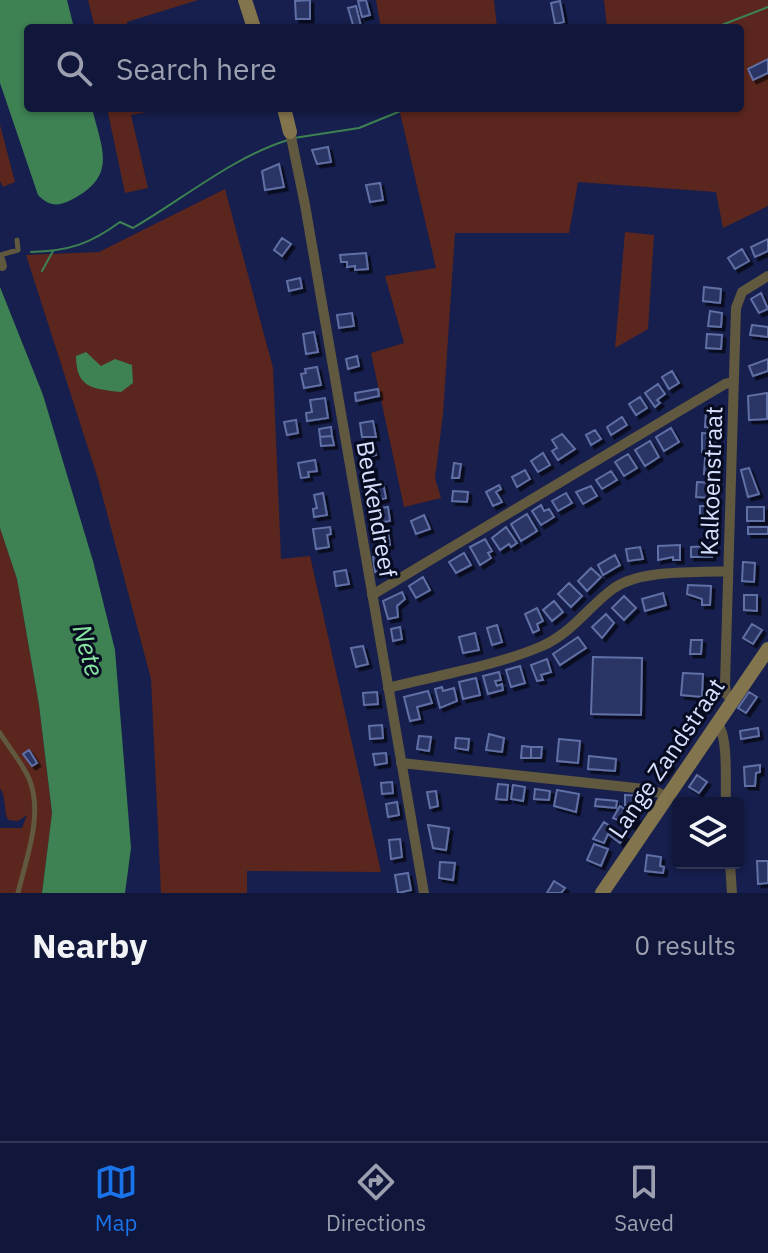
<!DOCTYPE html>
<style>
:root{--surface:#10173a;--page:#1e2445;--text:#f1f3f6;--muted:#9c9faf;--line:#303654;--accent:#1a73e8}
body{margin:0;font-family:"IBM Plex Sans",sans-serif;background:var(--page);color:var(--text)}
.controls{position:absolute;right:24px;bottom:24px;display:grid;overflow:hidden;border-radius:8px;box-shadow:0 2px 6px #0004}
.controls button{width:72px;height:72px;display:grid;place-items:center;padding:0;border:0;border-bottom:2px solid var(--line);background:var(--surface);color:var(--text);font:40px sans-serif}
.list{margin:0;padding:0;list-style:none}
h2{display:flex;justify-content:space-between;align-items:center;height:104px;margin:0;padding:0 32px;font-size:34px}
h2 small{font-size:26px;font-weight:400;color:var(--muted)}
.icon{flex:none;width:44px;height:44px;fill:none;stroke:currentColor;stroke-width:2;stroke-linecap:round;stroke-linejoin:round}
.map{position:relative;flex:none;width:768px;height:893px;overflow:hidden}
.search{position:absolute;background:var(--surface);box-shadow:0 2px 6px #0004;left:24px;right:24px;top:24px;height:88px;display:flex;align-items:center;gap:20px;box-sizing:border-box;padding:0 28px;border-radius:8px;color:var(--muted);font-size:30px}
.sheet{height:248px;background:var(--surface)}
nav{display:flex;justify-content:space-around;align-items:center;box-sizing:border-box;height:112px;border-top:2px solid var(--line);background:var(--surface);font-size:22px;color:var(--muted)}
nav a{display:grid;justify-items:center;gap:4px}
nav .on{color:var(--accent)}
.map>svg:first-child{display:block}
.green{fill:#5b261d}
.water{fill:#3e8152}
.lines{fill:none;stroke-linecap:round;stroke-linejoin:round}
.stream{stroke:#3e8152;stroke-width:2}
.building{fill:#293565;stroke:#606fa5;stroke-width:2;filter:url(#shadow)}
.lane{stroke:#60583f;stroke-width:5}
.street{stroke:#60583f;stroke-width:10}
.secondary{stroke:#82744d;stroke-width:14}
.labels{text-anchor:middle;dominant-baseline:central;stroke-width:6;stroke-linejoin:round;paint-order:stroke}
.street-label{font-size:24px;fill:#d6e0fe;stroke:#070b20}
.water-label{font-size:26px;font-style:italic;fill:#87e4a0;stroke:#070b20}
</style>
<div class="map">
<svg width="768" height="893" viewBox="0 0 768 893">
<defs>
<filter id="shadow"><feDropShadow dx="3.5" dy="3.5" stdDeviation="0" flood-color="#0009"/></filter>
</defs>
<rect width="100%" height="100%" fill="#161f4d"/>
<path class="green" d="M88,0H198L127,22L128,28H95Z
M376,0H494L497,28H381Z
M604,0H768V206L723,228L716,192L578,182L569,233H455L443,414L435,478L441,498L404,507L371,353L404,343L385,276L436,268L399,108H740V28H607Z
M107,108H146L147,112L131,115L148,188L125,193Z
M0,125L15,182L3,187L0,181Z
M225,189L273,368L281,559L310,556L381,872L247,871V893H161L151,679L98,479L26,255L99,252Z
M625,232L654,235L648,329L615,348Z
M0,528L17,579L39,705L52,814L42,893H0V828H22L27,815L18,821L8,820C3,809 7,799 0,788Z"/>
<path class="water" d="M0,0H67L74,28H28V108H92C102,150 118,176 71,200C57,207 49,206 38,195L0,83Z
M0,287L43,395L93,561L115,650L131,848L125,893H42L52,813L39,705L17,579L0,528Z
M86,352L101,366L115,359L132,365L133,383L121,392C93,389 76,388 76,356Z"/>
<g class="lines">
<path class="stream" d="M714,28L768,7
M294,138L359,128L408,108
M31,252C69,251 90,244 120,222L133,228C183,199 233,157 288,140
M42,271L53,251"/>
</g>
<path class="building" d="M310,0V19H296L295,1Z
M366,0L370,15L362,17L358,1Z
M560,1L564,22L555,24L551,3Z
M356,6L361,26L354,28L348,8Z
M768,59V73L753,80L748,69Z
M328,147L331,162L317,164L312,150Z
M279,164L284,187L265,190L262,171Z
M380,183L383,200L370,202L366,185Z
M282,238L291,244L282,256L274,250Z
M768,239V251L755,257L751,247Z
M742,249L749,261L735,269L728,258Z
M366,253L368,269L355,270V266L347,267V262H341L340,255Z
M300,278L302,288L289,291L287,281Z
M704,287L721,289L720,303L703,301Z
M761,293L768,309L759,313L751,299Z
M710,311L722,313L721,327L708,326Z
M352,313L354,326L339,328L337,315Z
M752,325L768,327V337L750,335Z
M314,332L318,352L306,354L303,334Z
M707,334L722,335L721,349L706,348Z
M357,356L359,366L348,369L346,359Z
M768,359V371L753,376L749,366Z
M317,367L321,385L304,388L301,374L306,373L305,369Z
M672,371L679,383L669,389L662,377Z
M658,384L665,394L657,400L660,403L655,407L645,393Z
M378,389L379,396L356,401L355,393Z
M767,393V419L749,420L748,396Z
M640,397L647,408L636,415L629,404Z
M325,398L328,418L307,421L306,413L312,412L310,400Z
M706,410L717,411V428L705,427Z
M622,417L627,425L611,435L607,427Z
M296,420L298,433L287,435L284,422Z
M373,421L376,437H362L360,423Z
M331,427L332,436L320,437L319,429Z
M671,428L679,442L664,451L656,437Z
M595,430L601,439L591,445L586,435Z
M702,433L716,434V452H702Z
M562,434L575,449L558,460L552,451L557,448L552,440Z
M332,436L334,445L321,446L320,437Z
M650,441L659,457L645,466L635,450Z
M373,444L376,455L365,457L362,447Z
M543,453L550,465L538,472L531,461Z
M628,454L637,468L624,476L615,462Z
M705,458L718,459L717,474H704Z
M315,460L317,471L308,472L309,477L301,478L298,463Z
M454,463L461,464L459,478H452Z
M373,465L374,475L363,476L362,466Z
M749,468L759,494L748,497L741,470Z
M525,470L530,479L517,487L512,477Z
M611,471L617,480L602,489L596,480Z
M697,482L716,483L714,498L696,497Z
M383,483L386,498L375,501L374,497L370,498L368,486Z
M499,485L501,489L496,492L502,502L493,506L486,492Z
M591,486L597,496L583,504L576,492Z
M453,491L468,492L467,502L452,501Z
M323,493L327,515L314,517L313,509L317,508L314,495Z
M566,493L572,503L558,511L552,501Z
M541,505L544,511L549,509L554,517L541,525L532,511Z
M700,506H717L716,524L700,523Z
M388,507L390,521L376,523L374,509Z
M747,507H764V521H747Z
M527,514L537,531L521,541L511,524Z
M424,515L430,529L416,534L411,521Z
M330,527L331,534L327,535L329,547L316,549L313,529Z
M506,527L517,543L511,547L509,544L500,550L492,538Z
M748,527H768V534H748Z
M388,531L390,545L380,547L378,532Z
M485,539L492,551L488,553L491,558L480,565L470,547Z
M680,545V560H673V557L658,560V546Z
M712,546V557H691V547Z
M640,547L643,559L628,561L626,549Z
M464,553L471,565L456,573L449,562Z
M387,554L390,569L375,572L373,557Z
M615,555L620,565L603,575L598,565Z
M743,562L755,563L754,582L742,581Z
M591,568L601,577L587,591L578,581Z
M346,570L349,584L336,586L334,572Z
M423,577L430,590L416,598L409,586Z
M569,583L582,596L571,607L558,594Z
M688,585L711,586L710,605H702V599L687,594Z
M402,592L405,599L397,606L398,617L388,619L383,601Z
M663,593L666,605L645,611L642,599Z
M744,595H757V611L744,610Z
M624,596L636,608L624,620L612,608Z
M554,601L563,612L552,621L543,610Z
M537,608L543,621L537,624L539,630L533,633L525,614Z
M606,614L614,623L602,638L592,627Z
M752,624L762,630L753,644L743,638Z
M497,625L502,642L492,645L487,628Z
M400,627L402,639L393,641L391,629Z
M475,633L479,650L463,653L459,637Z
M578,637L586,648L560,665L553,654Z
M691,640H702L701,654H690Z
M363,646L368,664L356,667L351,648Z
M593,657L642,658L641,715L591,714Z
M547,659L551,672L541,675L543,680L537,681L531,665Z
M520,666L525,683L511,687L506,670Z
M499,672L501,680L495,681L497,686L502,684L503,690L488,694L483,676Z
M683,673L703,674L702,697L681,695Z
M476,678L480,695L463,699L459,682Z
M442,687L443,691L454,688L457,701L440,708L435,689Z
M428,691L432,703L417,707L420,719L410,721L404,697Z
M377,692L378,704L364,705L363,693Z
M749,692L757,697L746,713L738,708Z
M382,725L383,738L370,739L369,726Z
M758,728L759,736L741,739L740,731Z
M489,734L504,738L502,752L486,750Z
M419,736L431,737L429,751L417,749Z
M456,738L469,739L468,750L455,748Z
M559,739L580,741L578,763L557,761Z
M522,746L531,747V758H521Z
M531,747H542L541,758H531Z
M29,750L37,763L32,766L23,754Z
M386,753L387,763L375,765L373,754Z
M589,756L616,759L615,771L588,769Z
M661,759L671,765L664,775L655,768Z
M760,765V772L756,773L755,786H745L744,767Z
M697,775L707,782L699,793L689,787Z
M392,782L393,793L382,794L381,783Z
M498,784L508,785L507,800L496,799Z
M513,785L525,787L523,801L511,799Z
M535,789L550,791L549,800L534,799Z
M557,790L579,794L576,812L554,806Z
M436,791L438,806L430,808L427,792Z
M625,795L644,796L643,807L625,805Z
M596,799L617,801L616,808L595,806Z
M397,802L399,815L388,817L386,804Z
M620,806L637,818L632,826L613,818Z
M604,822L625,836L620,843L608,834L604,843L593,839Z
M428,825L449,828L446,850L433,848Z
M400,839L402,857L391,859L389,840Z
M594,844L608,849L601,866L587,860Z
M647,855L661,857L660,866L664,867L663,873L645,871Z
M757,861H768V883L758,884Z
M440,862L455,863L453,880L439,878Z
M408,873L411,890L398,893L395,875Z
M554,881L565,888L561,893H547Z"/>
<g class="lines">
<path class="lane" d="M0,255L18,250L17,240
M0,733C9,748 24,765 30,781C43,816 26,859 18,893"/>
<path class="street" d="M290,132L305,205L424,893
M0,259L2,266
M372,595L676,413L725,384L734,382
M388,688C438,675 496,666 542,646C572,633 589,606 614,588C642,569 695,573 728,571
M733,700L726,694L725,684L736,308L742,292L768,276
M717,723C729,736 725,784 726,803
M401,763L636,788L657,792L667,797
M730,863L732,893"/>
<path class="secondary" d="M245,0L254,28
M284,108L290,132
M602,893L768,649"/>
</g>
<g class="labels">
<g class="street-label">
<text transform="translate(711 481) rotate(-88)">Kalkoenstraat</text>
<text transform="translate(377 509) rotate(80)">Beukendreef</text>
<text transform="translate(666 758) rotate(-56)">Lange Zandstraat</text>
</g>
<g class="water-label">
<text transform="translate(89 650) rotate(74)">Nete</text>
</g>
</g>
</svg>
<div class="controls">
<button><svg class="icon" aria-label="layers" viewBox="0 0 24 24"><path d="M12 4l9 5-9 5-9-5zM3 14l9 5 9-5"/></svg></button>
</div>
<div class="search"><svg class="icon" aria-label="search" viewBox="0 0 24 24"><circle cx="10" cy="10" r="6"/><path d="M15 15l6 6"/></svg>Search here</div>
</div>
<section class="sheet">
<h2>Nearby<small>0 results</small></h2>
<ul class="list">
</ul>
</section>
<nav>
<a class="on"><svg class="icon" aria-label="map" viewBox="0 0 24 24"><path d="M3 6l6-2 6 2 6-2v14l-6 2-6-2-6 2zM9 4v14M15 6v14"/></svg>Map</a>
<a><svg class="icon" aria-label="directions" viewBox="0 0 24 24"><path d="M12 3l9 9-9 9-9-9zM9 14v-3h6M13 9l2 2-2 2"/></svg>Directions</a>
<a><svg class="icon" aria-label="saved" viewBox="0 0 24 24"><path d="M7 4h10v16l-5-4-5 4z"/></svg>Saved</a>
</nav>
